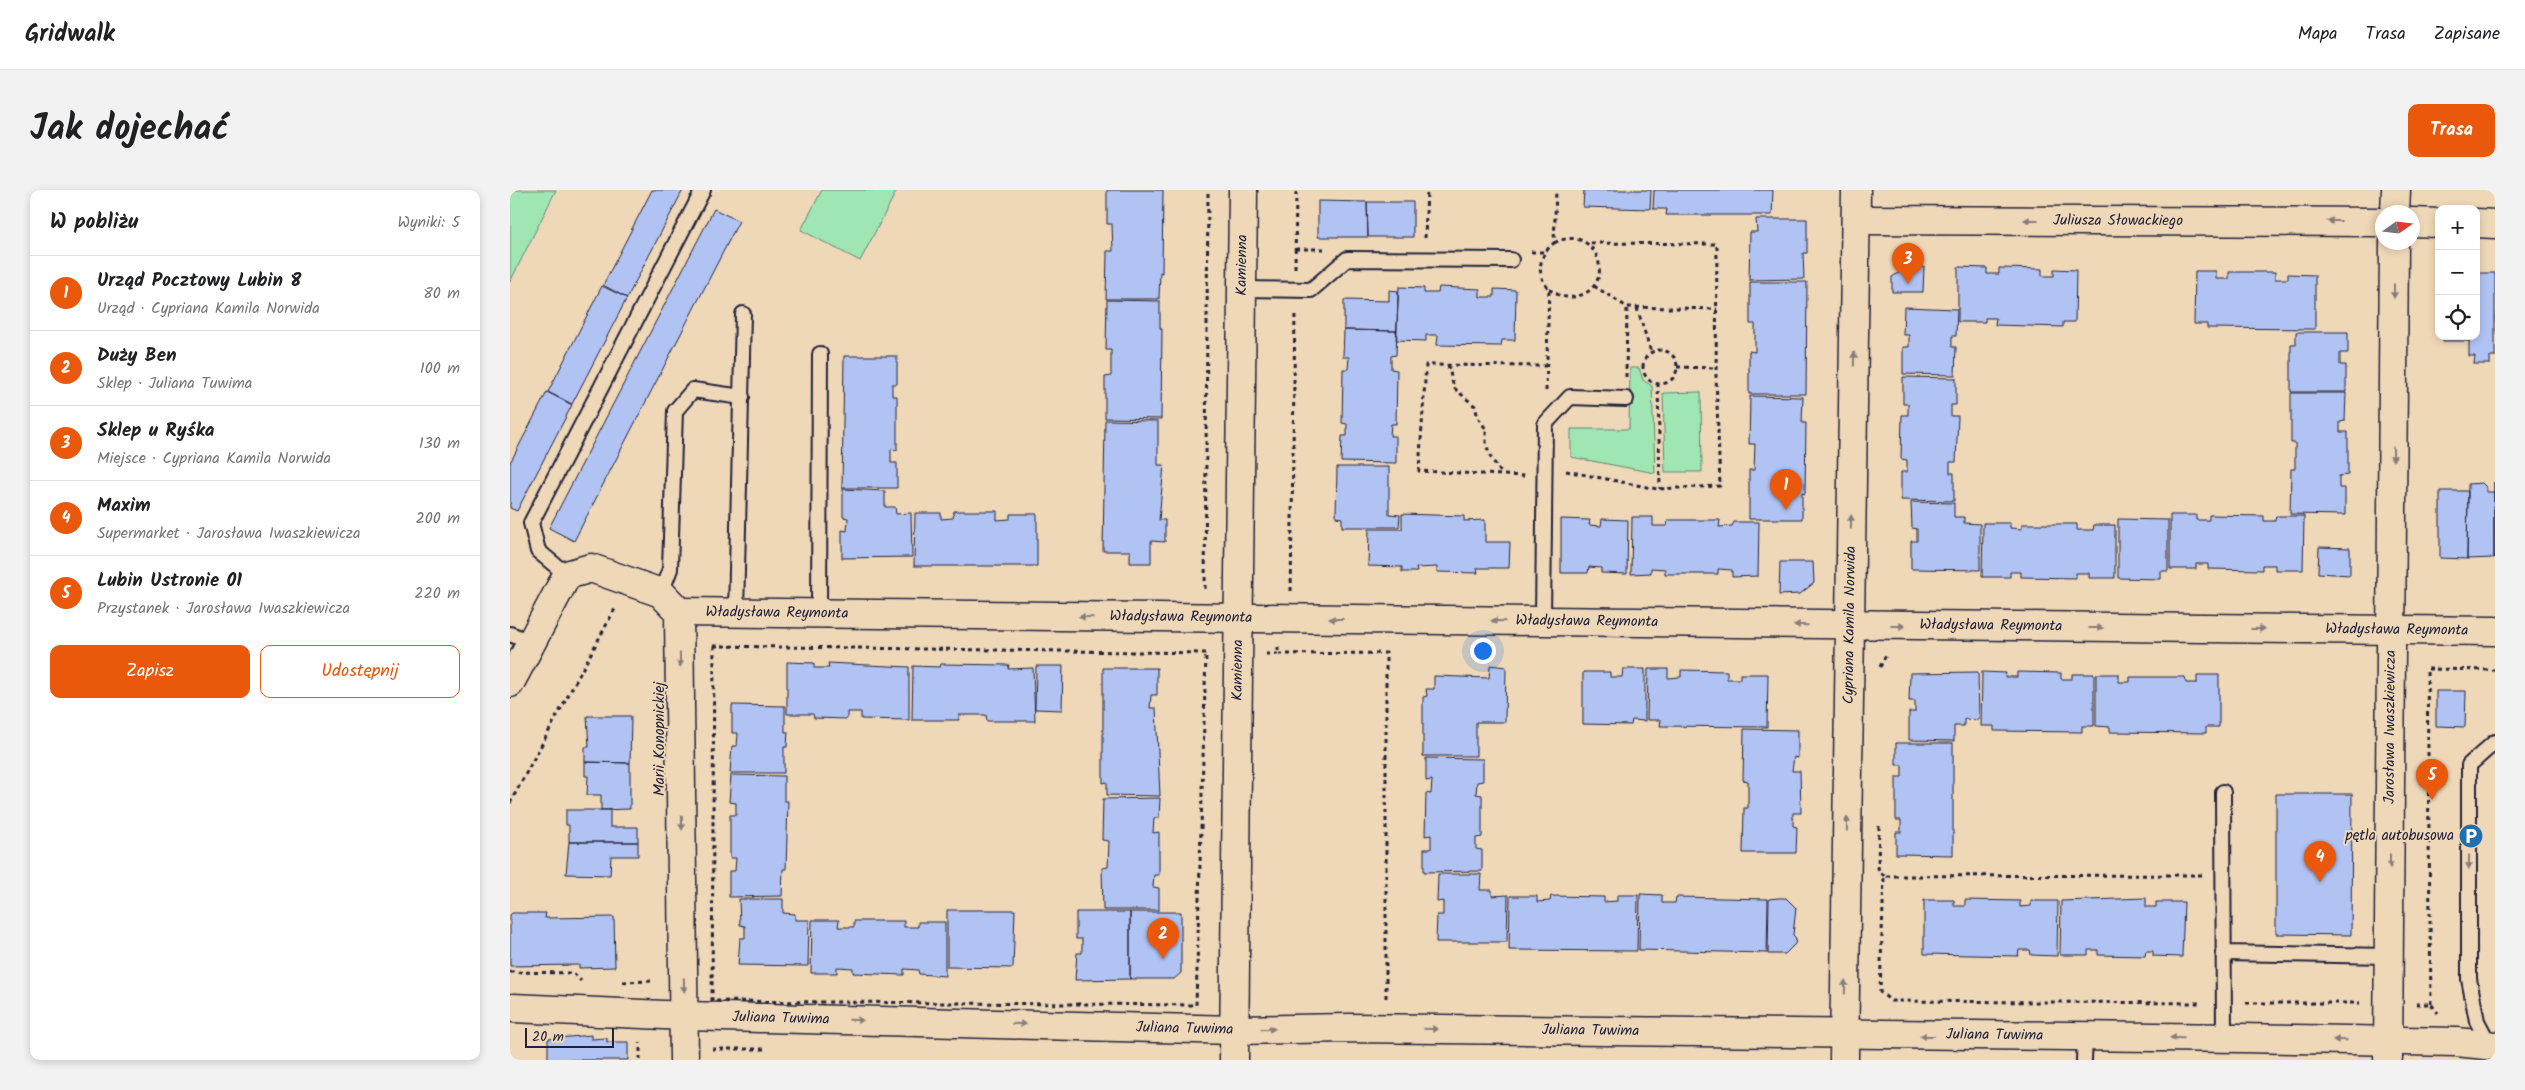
<!DOCTYPE html>
<html lang="pl">
<meta charset="utf-8">
<style>
:root{--surface:#fff;--page:#f2f2f2;--text:#202124;--muted:#757577;--line:#e0e0e0;--accent:#ea580c}
body{margin:0;font-family:Kalam,sans-serif;background:var(--page);color:var(--text)}
.controls{position:absolute;right:15px;top:15px;display:grid;overflow:hidden;border-radius:10px;box-shadow:0 2px 8px #0003}
.controls button{width:45px;height:45px;display:grid;place-items:center;padding:0;border:0;border-bottom:1px solid var(--line);background:var(--surface);color:var(--text);font:25px sans-serif}
.compass{position:absolute;left:1865px;top:15px;width:45px;height:45px;border-radius:50%;background:var(--surface);box-shadow:0 2px 8px #0003;rotate:76deg}
.scale{position:absolute;left:15px;bottom:12px;width:89px;box-sizing:border-box;padding-left:5px;border:2px solid #22223b;border-top:0;font-size:14px;line-height:18px;white-space:nowrap;color:#22223b;-webkit-text-stroke:4px #efd8b8;paint-order:stroke}
.you{position:absolute;left:972px;top:460px;width:18px;height:18px;margin:-12px;border:4px solid #fff;border-radius:50%;background:#1a73e8;box-shadow:0 0 0 8px #1a73e833}
.badge{display:grid;place-items:center;width:32px;height:32px;border-radius:50%;background:var(--accent);color:#fff;font-size:16px;font-weight:700}
.pin{position:absolute;translate:-50% -41px;filter:drop-shadow(0 1px 2px #0008)}
.pin::after{content:'';position:absolute;top:26px;width:18px;height:15px;background:inherit;clip-path:polygon(0 0,100% 0,50% 100%)}
.list{margin:0;padding:0;list-style:none}
h2{display:flex;justify-content:space-between;align-items:center;height:65px;margin:0;padding:0 20px;font-size:21px}
h2 small{font-size:16px;font-weight:400;color:var(--muted)}
.list li{display:grid;grid-template-columns:32px 1fr auto;gap:15px;align-items:center;box-sizing:border-box;height:75px;padding:0 20px;border-top:1px solid var(--line)}
.list b{display:block;font-size:19px;white-space:nowrap}
.list p{margin:0;font-size:16px;white-space:nowrap;color:var(--muted)}
.list em{font-size:16px;font-style:normal;color:var(--muted)}
.actions{display:flex;gap:10px;padding:15px 20px}
.actions a{flex:1;padding:11px 0;border:1px solid var(--accent);border-radius:10px;text-align:center;font-size:18px;color:var(--accent)}
.actions .main{background:var(--accent);color:#fff}
.icon{flex:none;width:28px;height:28px;fill:none;stroke:currentColor;stroke-width:2;stroke-linecap:round;stroke-linejoin:round}
.map{position:relative;flex:none;width:1985px;height:870px;overflow:hidden;border-radius:10px}
header{display:flex;align-items:center;gap:30px;box-sizing:border-box;height:70px;padding:0 25px;background:var(--surface);border-bottom:1px solid var(--line)}
header strong{font-size:24px}
nav{display:flex;gap:28px;margin-inline-start:auto;font-size:18px}
.intro{display:flex;align-items:center;justify-content:space-between;box-sizing:border-box;height:120px;padding:0 30px}
h1{margin:0;font-size:35px}
.button{padding:12px 22px;border-radius:10px;background:var(--accent);color:#fff;font-size:18px;font-weight:700}
main{display:flex;gap:30px;padding:0 30px}
aside{flex:1;background:var(--surface);border-radius:10px;box-shadow:0 2px 8px #0003}
.map>svg:first-child{display:block}
.green{fill:#9fe6b3;stroke:#608477}
.building{fill:#b1c3f3;stroke:#22223b}
.lines{fill:none;stroke-linecap:round;stroke-linejoin:round}
.lane-casing{stroke:#22223b;stroke-width:18}
.street-casing{stroke:#22223b;stroke-width:31}
.path{stroke:#22223b;stroke-width:3;stroke-dasharray:4 4;stroke-linecap:butt}
.lane{stroke:#efd8b8;stroke-width:14}
.street{stroke:#efd8b8;stroke-width:28}
.oneway{fill:#887d7a}
.labels{text-anchor:middle;dominant-baseline:central;stroke-width:4;stroke-linejoin:round;paint-order:stroke}
.street-label{font-size:15px;fill:#22223b;stroke:#efd8b8}
.poi-label{font-size:15px;fill:#22223b;stroke:#efd8b8;text-anchor:end}
</style>
<header>
<strong>Gridwalk</strong>
<nav><a>Mapa</a><a>Trasa</a><a>Zapisane</a></nav>
</header>
<div class="intro"><h1>Jak dojechać</h1><a class="button">Trasa</a></div>
<main>
<aside>
<h2>W pobliżu<small>Wyniki: 5</small></h2>
<ul class="list">
<li><span class="badge">1</span><div><b>Urząd Pocztowy Lubin 8</b><p>Urząd · Cypriana Kamila Norwida</p></div><em>80 m</em></li>
<li><span class="badge">2</span><div><b>Duży Ben</b><p>Sklep · Juliana Tuwima</p></div><em>100 m</em></li>
<li><span class="badge">3</span><div><b>Sklep u Ryśka</b><p>Miejsce · Cypriana Kamila Norwida</p></div><em>130 m</em></li>
<li><span class="badge">4</span><div><b>Maxim</b><p>Supermarket · Jarosława Iwaszkiewicza</p></div><em>200 m</em></li>
<li><span class="badge">5</span><div><b>Lubin Ustronie 01</b><p>Przystanek · Jarosława Iwaszkiewicza</p></div><em>220 m</em></li>
</ul>
<div class="actions"><a class="main">Zapisz</a><a>Udostępnij</a></div>
</aside>
<div class="map">
<svg width="1985" height="870" viewBox="0 0 1985 870">
<rect width="100%" height="100%" fill="#efd8b8"/>
<filter id="ink" filterUnits="userSpaceOnUse"><feTurbulence type="fractalNoise" baseFrequency=".02" numOctaves="2"/><feDisplacementMap in="SourceGraphic" scale="10" xChannelSelector="R" yChannelSelector="G"/><feConvolveMatrix kernelMatrix="1 2 1 2 8 2 1 2 1" color-interpolation-filters="sRGB"/></filter>
<g filter="url(#ink)">
<path class="green" d="M0,0H46L0,92Z
M312,0H387L350,71L291,40Z
M1120,178H1129L1133,190L1142,196L1145,283L1061,267V239H1119Z
M1191,202L1192,282H1155L1153,203Z"/>
<path class="building" d="M142,0H173L117,108L93,95Z
M597,0H653L652,83L650,82L649,109H596L597,61H603L602,34H597Z
M1074,0H1141L1140,19L1073,17Z
M1144,0H1263L1262,25H1156L1157,19H1143Z
M808,11L857,12L858,47H808Z
M857,12H903V47H858Z
M204,19L229,31L64,351L39,338Z
M1246,29H1297V63H1293L1294,89L1239,90L1240,42H1247Z
M1397,77H1414L1413,102H1382V87Z
M1448,77L1477,78V84H1489V78L1532,79V86H1544V79L1566,80L1565,132H1553V137L1485,135L1486,128H1475V132H1448Z
M1685,81H1706V89H1719V82H1765V89H1778V84L1805,85V139L1697,138V134H1684Z
M1966,83H1985V167H1980V174H1964L1965,166H1959V146H1966Z
M1240,92H1297L1296,204H1239V161L1245,162V134H1240Z
M92,96L117,108L62,214L38,202Z
M889,97L914,98V103H928L929,97L970,99V107H984V99L1006,100L1005,150H992L991,156L927,155L928,145H916V151L886,150Z
M879,100L888,101L887,141L834,140V110L879,111Z
M597,110L650,111V138L652,139L651,229L595,228V187L601,186V160H596Z
M1394,117L1447,119L1446,146H1442V157H1446L1445,185L1393,184V157H1399V145H1393Z
M834,140L887,141L886,165L881,166V179L887,180L886,234H881L880,246H886V273L831,272L832,246H837V234L832,233L833,179H838L839,167H833Z
M1786,142H1838V163H1830V175H1836V202H1781V154H1786Z
M1933,146H1959V151H1933Z
M334,166H387V194H382V206H387V260L381,259V273H387V298H332Z
M1393,187L1446,188V215H1441V226H1448L1446,272H1440V283H1444V311L1391,310V282H1397V270L1391,269L1392,225H1398V214H1393Z
M37,202L62,215L7,321L0,318V273Z
M1781,203H1836L1835,231L1830,232V242H1838V285L1829,286V298H1835V325L1780,324L1781,279H1785V253H1781Z
M1240,206L1293,207L1292,233H1296L1295,304L1292,303V329H1239V280H1244L1245,254H1239Z
M595,230L648,231V275H654L649,330H655V352L641,351V373H620V361H593Z
M827,277H879V324L890,325L889,337H832V328L826,327Z
M1984,292L1985,368H1984Z
M1972,293L1976,297V302H1984V368L1957,369L1958,294Z
M333,299L375,301V317H385L386,324L401,323L402,367L332,368V340L337,341L338,328L333,327Z
M1930,301H1958L1957,369L1930,368Z
M1401,312L1444,313V327H1454V333L1470,334V380L1401,379V351H1407V339L1402,338Z
M444,321H487V330L500,329V324H527V376H404L405,323H431V329L443,328Z
M892,324L954,326V331L975,330V352H1000L999,378H967L968,383L927,382V377L906,378L907,382H892V377L858,376L859,339H892Z
M1660,325H1686V330H1699V325L1754,326V331H1765L1766,326H1794L1793,380H1765V375H1752V380L1698,379V374H1686V379H1660Z
M1122,327H1143V336H1157L1158,330H1210L1209,337L1222,336L1224,332H1249L1248,386L1222,387V380L1208,379V384H1155V379L1141,378V383L1121,384Z
M1051,329L1080,330L1079,335L1091,336L1092,329L1118,330L1117,384L1091,383V378L1079,377L1078,383H1051Z
M1608,329L1658,330V381H1651V389L1608,388Z
M1473,333H1500V338L1512,339V334H1567V340H1583L1584,335H1605V388H1579V383H1566V388L1511,387V382H1500V387H1472Z
M1809,357L1840,358V385L1808,383Z
M1270,372H1303L1304,393L1290,404L1269,405Z
M277,472L304,473V478H319L318,473L399,477V530L351,529V522H337V529L304,528L303,524H277Z
M431,474L499,475L498,479L523,478L525,531H477L476,525H449V530H402L403,476L430,477Z
M980,475L996,477L995,532H966V566H913V507L917,506L916,499H924V486L979,488Z
M526,476H553L552,520L525,519Z
M593,478H647V505H641L640,518H646L650,606L597,605V592L593,593Z
M1113,479H1135V531L1122,530L1121,535L1073,534V482H1100V487H1112Z
M1138,479H1158V488L1171,487V480L1217,481V489H1230V484H1258L1257,537L1150,536L1151,530H1137Z
M1468,482L1469,530L1454,529V536H1444V551L1399,550V522H1405V511H1399L1400,483Z
M1472,482L1496,483L1495,487H1507V482L1551,483V489H1562V484H1584V536H1572V542L1484,541V536H1471Z
M1586,484H1609V492H1620V487H1675L1676,493H1687V485H1709V537H1696V543L1600,542V537L1586,536Z
M1926,501H1956L1955,537L1926,536Z
M222,515L275,516V542H278L277,557H274V583H220L222,556H227L228,543H222Z
M77,526H121L120,573L75,572V557H79Z
M1234,539L1288,540V568L1284,567L1282,581H1290L1291,623H1283V636L1287,637L1286,663H1233L1234,618H1238V591L1233,590Z
M1386,553H1443V665L1386,664V642H1391V630H1386V587H1392V575H1386Z
M916,568L973,569V591L967,592L966,604L972,605V647L966,648V659L972,660V681L914,682V659H921V645L915,646L916,603L921,604L922,590L916,591Z
M75,572L120,573V619L91,620V605H77L78,586H75Z
M221,585L274,586V611H278L276,679H273L272,706L219,707V681H225L226,668H220V625H226V613L219,612Z
M1766,604H1842L1841,745L1766,744Z
M650,608L649,628H644L643,643L649,642V685H644L643,697L649,698V720H593L592,678L598,677L599,651L592,650L593,609Z
M56,620H100V637H128V652H59V635H56Z
M59,652H128V666H101L100,685L56,684Z
M928,684H971L970,700H982V706L998,705L997,752H926L927,725H933V711L927,712Z
M1130,704L1152,705V713H1165L1166,707L1258,709L1257,763L1129,760Z
M1107,705H1128L1127,761L999,760L1000,706H1027V712L1040,711L1041,706L1094,707V712L1107,711Z
M1268,708H1276L1286,718L1283,745L1286,748L1285,754L1275,764H1258L1259,709Z
M1636,708V717H1646V712H1674L1672,767L1643,766V761H1636L1635,766L1588,765V760H1578V765H1550L1551,711Z
M229,709H273V723L285,724V730H299L298,776L228,775L230,748H235V736L230,735Z
M1414,710H1444V716H1455V710L1510,711V717L1521,716V711H1548L1547,766L1521,765L1520,760H1509L1508,766L1414,764Z
M437,720H505L503,778L437,777Z
M566,722H620V789L565,790L567,763H572V749H566Z
M620,722H671V783L664,789H620Z
M2,723H36L35,728L104,727L105,777L69,778V775L0,776V725Z
M302,730H329L328,737H344V731H394V737H408V732H435V786L409,784L408,780L394,779V785L343,783V778L327,777V783H301Z
M81,845V849L97,848V852H118V870H38V849Z"/>
<g class="lines">
<defs>
<path id="lane" d="M732,99L801,100L837,69L1001,70
M57,385L28,361L21,333L193,0
M151,403L160,379L165,221L183,200L232,207
M226,423L233,124
M309,424L310,164
M1033,431L1035,234L1060,207L1116,209
M0,444L21,452
M1713,602L1714,848
M1713,763L1879,766
M1979,854L1967,831L1959,789V575L1985,552
M1574,870L1575,847"/>
<g id="street">
<path d="M1885,22L1886,0"/>
<path id="s1" d="M1346,30L1872,32"/>
<path d="M1902,32L1929,33"/>
<path d="M1966,33L1985,34"/>
<path id="s2" d="M169,422L1985,441"/>
<path d="M169,422L174,870"/>
<path d="M0,493L57,385L81,378L151,403L169,422"/>
<path id="s3" d="M3,818L175,826L725,840L839,838L1731,848L1947,852L1985,856"/>
<path id="s4" d="M1878,868L1884,52"/>
<path id="s5" d="M724,870L733,0"/>
<path id="s6" d="M1334,870L1346,0"/>
</g>
</defs>
<use href="#lane" class="lane-casing"/>
<use href="#street" class="street-casing"/>
<path class="path" d="M915,48L917,0
M786,59H815
M1021,62H1035
M785,78L786,0
M1084,96L1117,117L1207,119
M1039,99C1048,106 1057,109 1068,106C1109,95 1086,31 1044,53
M1127,118L1141,162
M1133 177a17 17 0 1 1 34 0a17 17 0 1 1-34 0Z
M938,175L944,198L965,216L968,228L976,239V254L981,268L992,284
M1167,177L1207,178
M1116,187L1117,117
M1148,193L1150,299
M1036,201L1039,99C1025,84 1029,65 1044,53L1046,0
M1056,281L1147,299L1210,296L1206,186L1207,54L1077,53
M1014,286L909,281L916,175L1036,176
M695,399L698,0
M781,401L785,122
M204,456L696,463L686,815L202,811Z
M768,457V464L876,463V809
M756,464H768
M1370,477L1377,463
M0,613L106,417
M1369,636L1368,678L1374,686
M1692,685L1374,686L1370,802L1381,811L1692,813
M0,782L63,783L71,791
M113,792L144,791
M1736,813H1850
M1906,814H1921L1928,823
M1921,814L1917,479L1985,480
M202,859H256
M130,870V853"/>
<use href="#lane" class="lane"/>
<use href="#street" class="street"/>
</g>
<defs><path id="oneway-solid" d="M-6-.8H1V-3.2L6.5 0L1 3.2V.8H-6Z" transform="scale(1.25)"/></defs>
<g class="oneway">
<use href="#oneway-solid" transform="translate(1521 30) rotate(-180)"/>
<use href="#oneway-solid" transform="translate(1824 31) rotate(-180)"/>
<use href="#oneway-solid" transform="translate(1884 101) rotate(90)"/>
<use href="#oneway-solid" transform="translate(1344 169) rotate(-89)"/>
<use href="#oneway-solid" transform="translate(1883 264) rotate(90)"/>
<use href="#oneway-solid" transform="translate(1341 332) rotate(-89)"/>
<use href="#oneway-solid" transform="translate(576 427) rotate(-179)"/>
<use href="#oneway-solid" transform="translate(826 429) rotate(180)"/>
<use href="#oneway-solid" transform="translate(988 431) rotate(-179)"/>
<use href="#oneway-solid" transform="translate(1291 435) rotate(-179)"/>
<use href="#oneway-solid" transform="translate(1388 436)"/>
<use href="#oneway-solid" transform="translate(1586 438)"/>
<use href="#oneway-solid" transform="translate(1748 439)"/>
<use href="#oneway-solid" transform="translate(170 470) rotate(89)"/>
<use href="#oneway-solid" transform="translate(172 633) rotate(89)"/>
<use href="#oneway-solid" transform="translate(1337 634) rotate(-89)"/>
<use href="#oneway-solid" transform="translate(1880 671) rotate(90)"/>
<use href="#oneway-solid" transform="translate(1959 672) rotate(90)"/>
<use href="#oneway-solid" transform="translate(174 795) rotate(89)"/>
<use href="#oneway-solid" transform="translate(1335 797) rotate(-89)"/>
<use href="#oneway-solid" transform="translate(346 830) rotate(1)"/>
<use href="#oneway-solid" transform="translate(509 834) rotate(1)"/>
<use href="#oneway-solid" transform="translate(758 839) rotate(-1)"/>
<use href="#oneway-solid" transform="translate(921 839) rotate(1)"/>
<use href="#oneway-solid" transform="translate(1417 846) rotate(-180)"/>
<use href="#oneway-solid" transform="translate(1667 848) rotate(-179)"/>
<use href="#oneway-solid" transform="translate(1830 850) rotate(-179)"/>
</g>
</g>
<defs>
<symbol id="parking-disc" viewBox="-11 -11 22 22"><circle r="9.5" fill="#1f6fb2" stroke="#efd8b8"/><path d="M-3.5-5.5H1a3.5 3.5 0 0 1 0 7H-1V5.5H-3.5ZM-1-3.4V-.6H.8a1.4 1.4 0 0 0 0-2.8Z" fill="#fff"/></symbol>
</defs>
<g fill-rule="evenodd">
<use href="#parking-disc" x="1947" y="632" width="28" height="28"/>
</g>
<g class="labels">
<g class="street-label">
<text stroke="none"><textPath href="#s1" startOffset="262">Juliusza Słowackiego</textPath></text>
<text stroke="none"><textPath href="#s5" startOffset="795">Kamienna</textPath></text>
<text stroke="none"><textPath href="#s2" startOffset="98">Władysława Reymonta</textPath></text>
<text stroke="none"><textPath href="#s2" startOffset="502">Władysława Reymonta</textPath></text>
<text stroke="none"><textPath href="#s2" startOffset="908">Władysława Reymonta</textPath></text>
<text stroke="none"><textPath href="#s6" startOffset="435">Cypriana Kamila Norwida</textPath></text>
<text stroke="none"><textPath href="#s2" startOffset="1312">Władysława Reymonta</textPath></text>
<text stroke="none"><textPath href="#s2" startOffset="1718">Władysława Reymonta</textPath></text>
<text stroke="none"><textPath href="#s5" startOffset="390">Kamienna</textPath></text>
<text stroke="none"><textPath href="#s4" startOffset="331">Jarosława Iwaszkiewicza</textPath></text>
<text transform="translate(150 549) rotate(-90)">Marii Konopnickiej</text>
<text stroke="none"><textPath href="#s3" startOffset="268">Juliana Tuwima</textPath></text>
<text stroke="none"><textPath href="#s3" startOffset="672">Juliana Tuwima</textPath></text>
<text stroke="none"><textPath href="#s3" startOffset="1078">Juliana Tuwima</textPath></text>
<text stroke="none"><textPath href="#s3" startOffset="1482">Juliana Tuwima</textPath></text>
</g>
<g class="poi-label">
<text x="1944" y="646">pętla autobusowa</text>
</g>
</g>
</svg>
<div class="controls">
<button>+</button>
<button>−</button>
<button><svg class="icon" aria-label="locate" viewBox="0 0 24 24"><circle cx="12" cy="12" r="6"/><path d="M12 2v4M12 18v4M2 12h4M18 12h4"/></svg></button>
</div>
<svg class="compass" viewBox="-18 -18 36 36"><path d="M0-13l5 13h-10z" fill="#e53935"/><path d="M0 13l5-13h-10z" fill="#757577"/></svg>
<div class="scale">20 m</div>
<div class="you"></div>
<div class="pin badge" style="left:1276px;top:320px">1</div>
<div class="pin badge" style="left:653px;top:769px">2</div>
<div class="pin badge" style="left:1398px;top:94px">3</div>
<div class="pin badge" style="left:1810px;top:692px">4</div>
<div class="pin badge" style="left:1922px;top:610px">5</div>
</div>
</main>
